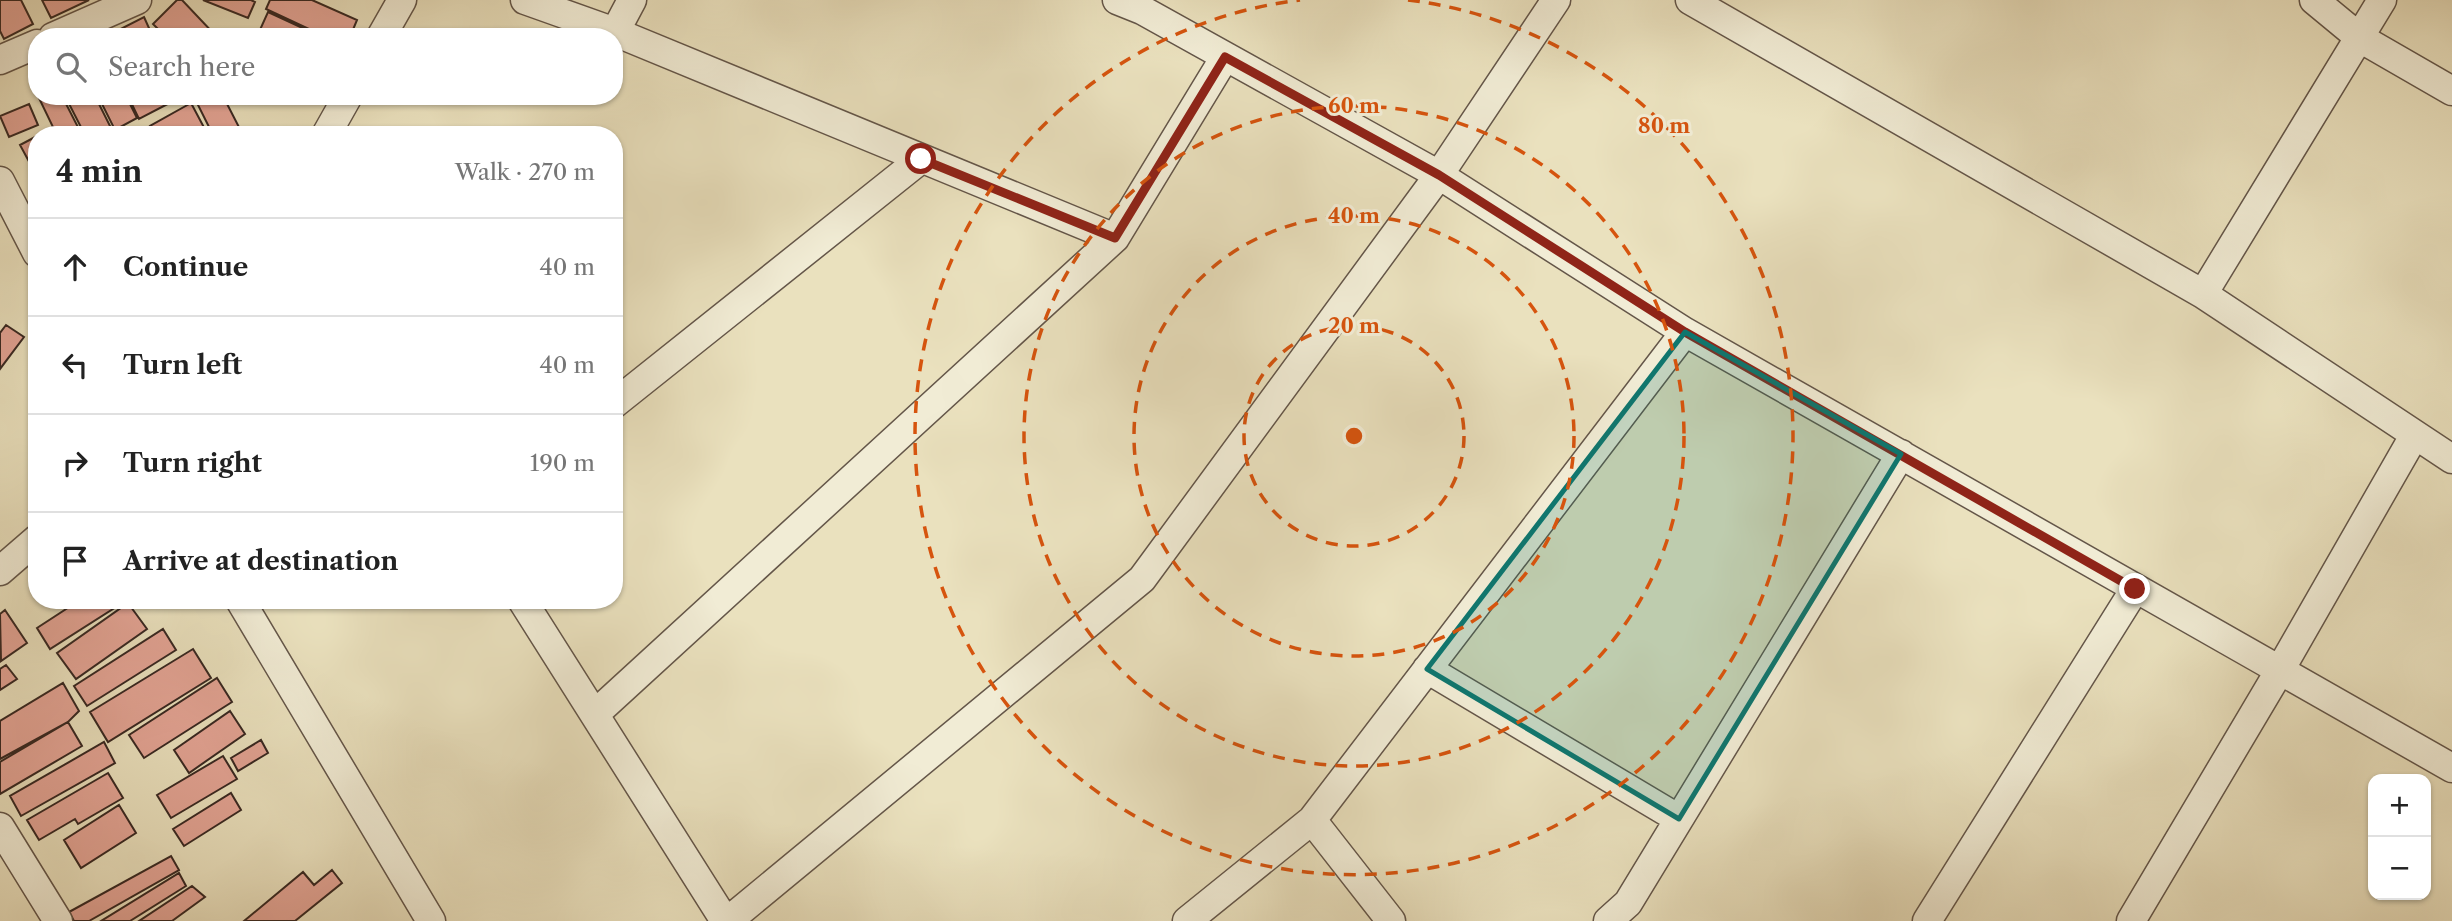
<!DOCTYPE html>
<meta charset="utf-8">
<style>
:root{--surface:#fff;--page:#f2f2f2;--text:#222;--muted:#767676;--line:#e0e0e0}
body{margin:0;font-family:"Libre Caslon Text",serif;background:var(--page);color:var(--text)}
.controls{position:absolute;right:21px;bottom:21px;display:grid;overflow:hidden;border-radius:14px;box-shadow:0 2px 5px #0004}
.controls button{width:63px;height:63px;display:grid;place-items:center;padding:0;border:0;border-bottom:2px solid var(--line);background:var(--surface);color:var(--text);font:35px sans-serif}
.stop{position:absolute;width:21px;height:21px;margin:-16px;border:5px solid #8f2418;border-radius:50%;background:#fff}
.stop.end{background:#8f2418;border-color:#fff;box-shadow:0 2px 7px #0008}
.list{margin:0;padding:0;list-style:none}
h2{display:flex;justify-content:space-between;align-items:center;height:91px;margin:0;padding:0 28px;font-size:30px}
h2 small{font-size:23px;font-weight:400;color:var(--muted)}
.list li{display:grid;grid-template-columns:46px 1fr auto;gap:21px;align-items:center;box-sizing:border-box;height:98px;padding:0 28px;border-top:2px solid var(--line)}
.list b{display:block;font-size:26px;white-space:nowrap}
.list em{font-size:23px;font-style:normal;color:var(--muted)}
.icon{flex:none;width:38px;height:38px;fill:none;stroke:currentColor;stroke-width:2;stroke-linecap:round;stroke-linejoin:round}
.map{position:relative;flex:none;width:2452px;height:921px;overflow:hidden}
.search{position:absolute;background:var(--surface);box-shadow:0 2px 5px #0004;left:28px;top:28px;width:595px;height:77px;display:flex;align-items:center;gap:18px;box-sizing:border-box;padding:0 24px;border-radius:28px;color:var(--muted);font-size:26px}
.panel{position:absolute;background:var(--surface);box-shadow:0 2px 5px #0004;left:28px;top:126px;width:595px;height:483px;border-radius:28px}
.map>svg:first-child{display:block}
.building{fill:#e3a495;stroke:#382822;stroke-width:2}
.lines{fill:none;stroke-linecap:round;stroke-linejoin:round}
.street-casing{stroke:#645649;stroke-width:31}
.street{stroke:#f1ecd5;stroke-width:28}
.route{stroke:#8f2418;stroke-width:9}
.marked{fill:#0f766e;fill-opacity:0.2;stroke:#0f766e;stroke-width:5;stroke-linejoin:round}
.ring{fill:none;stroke:#d6540e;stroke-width:3.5;stroke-dasharray:12 9}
.centre{fill:#d6540e;stroke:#f1ecd5;stroke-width:3.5}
.ring-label{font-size:21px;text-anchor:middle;font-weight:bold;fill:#d6540e;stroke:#f1ecd5;stroke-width:6;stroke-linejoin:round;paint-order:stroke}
</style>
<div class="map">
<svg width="2452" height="921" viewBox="0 0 2452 921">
<rect width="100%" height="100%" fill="#eae1be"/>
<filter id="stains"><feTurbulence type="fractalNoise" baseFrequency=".00286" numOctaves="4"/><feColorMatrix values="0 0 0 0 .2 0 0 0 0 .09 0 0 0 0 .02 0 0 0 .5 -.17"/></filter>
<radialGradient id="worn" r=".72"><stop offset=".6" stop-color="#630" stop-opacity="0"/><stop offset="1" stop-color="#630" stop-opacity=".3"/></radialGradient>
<path class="building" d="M0,0H21L33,24L4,39L0,31Z
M42,0H89L51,18Z
M177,0H182L217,37H166L153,24Z
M203,0H251L255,2L248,18Z
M270,0H312L357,20L350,37H326L266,9Z
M268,12L322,37H270L259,32Z
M144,17L153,37H105Z
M38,96H62L82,135H38L53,127Z
M65,96H95L113,132L106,135H85Z
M98,96H126L137,118L115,130Z
M128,96H183L139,119Z
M214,96H223L243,135H213L198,105Z
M191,103L208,135H155L150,126Z
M29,104L38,125L9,137L0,116Z
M37,136V164L32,167L20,145Z
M6,325L24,337L0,369V333Z
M80,600H127L50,649L37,628Z
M128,603L147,629L76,679L57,653Z
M5,610L27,643L1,661L0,614Z
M163,629L176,650L87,706L74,686Z
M193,649L211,678L108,742L90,712Z
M6,665L17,679L0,690V669Z
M217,678L232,702L144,758L129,735Z
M63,683L79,711L68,722L0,759V721Z
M230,711L245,734L189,773L174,750Z
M68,722L82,746L0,794V762Z
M261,740L268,753L238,771L231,758Z
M104,742L115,763L21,816L10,796Z
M223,756L237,779L171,818L157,795Z
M108,773L123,798L78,824L75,819L39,840L27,820Z
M231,793L241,810L184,846L173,829Z
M119,805L136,833L81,868L64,840Z
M171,856L179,870L89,921H74L69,912Z
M332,870L342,883L295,921H244L303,872L314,885Z
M179,873L186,886L130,921H101Z
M192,886L205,897L172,921H139Z"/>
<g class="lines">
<defs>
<path id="street" d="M525,0L615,32L1115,238
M1117,0L1142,10L1439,175L1685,332L2452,768
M1690,0L2203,294L2452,459
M2314,0L2360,38L2452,91
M615,32L632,0
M53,37L137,0
M381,37L402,0
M0,60L37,44
M326,135L348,96
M0,181L37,253
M2203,294L2382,0
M614,404L921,159
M0,571L37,539
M240,600L431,921
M522,600L725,921
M1427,669L1679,819
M595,714L1115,238L1225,57
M1312,820L1391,921
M0,827L58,921
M728,921L1142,579L1439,175L1556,0
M1187,921L1312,820L1685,332
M1608,921L1628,903L1901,454
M1927,921L2135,589
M2131,921L2280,670L2414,436"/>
</defs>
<use href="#street" class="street-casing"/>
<use href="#street" class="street"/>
</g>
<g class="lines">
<path class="route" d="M921,159L1115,238L1225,57L1439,175L1685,332L2135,589"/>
</g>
<path class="marked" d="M1685,332L1901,454L1679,819L1427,669Z"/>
<g class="ring">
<circle cx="1354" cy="436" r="110"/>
<circle cx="1354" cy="436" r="220"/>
<circle cx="1354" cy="436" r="330"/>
<path d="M1408 0A439 439 0 1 1 1300 0"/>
</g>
<circle cx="1354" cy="436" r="10" class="centre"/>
<g class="ring-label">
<text x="1354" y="113">60 m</text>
<text x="1664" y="133">80 m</text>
<text x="1354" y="223">40 m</text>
<text x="1354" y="333">20 m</text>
</g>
<rect width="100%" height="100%" filter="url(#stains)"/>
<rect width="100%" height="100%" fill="url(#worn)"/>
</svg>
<div class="controls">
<button>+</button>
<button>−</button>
</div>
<div class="stop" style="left:921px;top:159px"></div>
<div class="stop end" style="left:2135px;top:589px"></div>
<div class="search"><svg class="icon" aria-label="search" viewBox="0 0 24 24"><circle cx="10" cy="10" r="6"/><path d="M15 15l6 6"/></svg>Search here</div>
<section class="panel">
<h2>4 min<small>Walk · 270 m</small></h2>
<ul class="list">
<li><svg class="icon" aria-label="ahead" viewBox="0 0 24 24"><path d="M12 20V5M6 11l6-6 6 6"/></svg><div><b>Continue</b></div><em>40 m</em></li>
<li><svg class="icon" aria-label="left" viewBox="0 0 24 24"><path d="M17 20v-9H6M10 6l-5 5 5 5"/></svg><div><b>Turn left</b></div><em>40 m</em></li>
<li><svg class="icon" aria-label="right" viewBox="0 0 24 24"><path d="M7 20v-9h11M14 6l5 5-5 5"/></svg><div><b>Turn right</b></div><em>190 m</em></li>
<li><svg class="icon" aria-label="arrive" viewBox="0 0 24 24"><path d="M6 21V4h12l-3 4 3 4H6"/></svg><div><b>Arrive at destination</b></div></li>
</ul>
</section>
</div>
